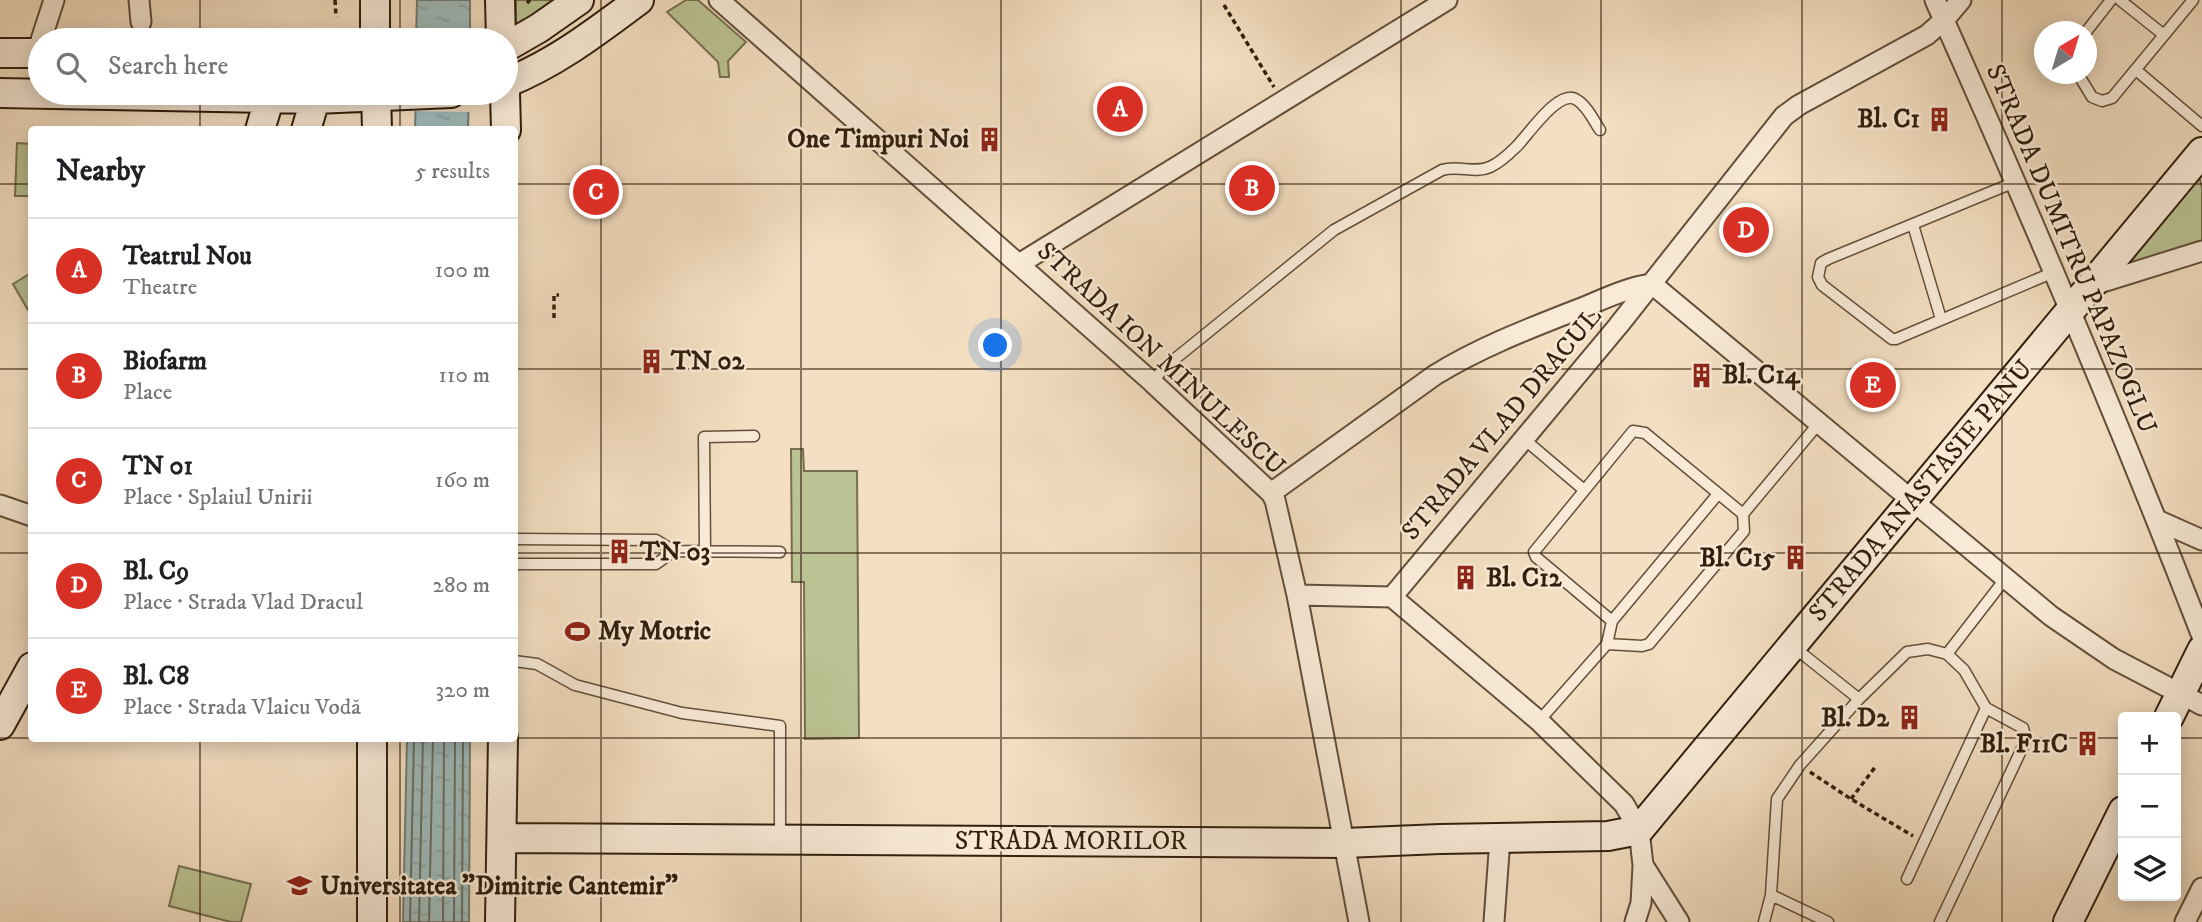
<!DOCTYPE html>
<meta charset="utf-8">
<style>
:root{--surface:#fff;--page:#f6f6f6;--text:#202124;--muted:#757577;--line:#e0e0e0;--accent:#d93025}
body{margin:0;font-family:"IM FELL DW Pica",serif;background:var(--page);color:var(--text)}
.controls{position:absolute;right:21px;bottom:21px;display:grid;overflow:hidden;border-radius:7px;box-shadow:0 4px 18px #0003}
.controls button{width:63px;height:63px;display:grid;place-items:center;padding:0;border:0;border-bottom:2px solid var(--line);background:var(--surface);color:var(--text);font:35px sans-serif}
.compass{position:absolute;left:2034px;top:21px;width:63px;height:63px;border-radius:50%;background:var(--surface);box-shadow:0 4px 18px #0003;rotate:38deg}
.you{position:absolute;left:996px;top:346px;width:24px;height:24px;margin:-18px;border:5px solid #fff;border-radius:50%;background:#1a73e8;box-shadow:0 0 0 10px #1a73e833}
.badge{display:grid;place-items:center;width:46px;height:46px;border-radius:50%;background:var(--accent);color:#fff;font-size:23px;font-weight:700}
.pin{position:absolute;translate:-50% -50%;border:4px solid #fff;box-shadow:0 2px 7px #0006}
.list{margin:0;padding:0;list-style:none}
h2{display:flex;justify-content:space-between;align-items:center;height:91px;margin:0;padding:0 28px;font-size:30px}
h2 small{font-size:23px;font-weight:400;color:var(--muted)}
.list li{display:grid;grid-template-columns:46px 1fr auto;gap:21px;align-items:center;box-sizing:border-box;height:105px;padding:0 28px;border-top:2px solid var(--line)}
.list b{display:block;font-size:26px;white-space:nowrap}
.list p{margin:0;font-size:23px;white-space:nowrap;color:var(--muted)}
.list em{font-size:23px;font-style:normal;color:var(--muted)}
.icon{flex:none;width:38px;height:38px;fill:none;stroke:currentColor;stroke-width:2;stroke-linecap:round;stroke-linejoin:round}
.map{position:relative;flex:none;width:2202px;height:922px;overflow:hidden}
.search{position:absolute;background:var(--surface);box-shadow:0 4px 18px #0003;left:28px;top:28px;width:490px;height:77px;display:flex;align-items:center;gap:18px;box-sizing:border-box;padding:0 24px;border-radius:38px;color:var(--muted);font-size:26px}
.panel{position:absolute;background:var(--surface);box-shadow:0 4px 18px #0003;left:28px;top:126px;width:490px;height:616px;border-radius:7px}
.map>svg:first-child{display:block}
.green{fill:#bbc293;stroke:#767050;stroke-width:2}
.water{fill:url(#water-ripples);stroke:#737c74;stroke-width:2}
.pier{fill:#f4dfc2}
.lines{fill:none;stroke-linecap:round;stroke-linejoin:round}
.shore{stroke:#686c63;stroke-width:2}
.lane-casing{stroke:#624e3a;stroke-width:13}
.street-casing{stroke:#624e3a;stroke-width:23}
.secondary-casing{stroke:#321e0c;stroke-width:32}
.path{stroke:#321e0c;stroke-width:3.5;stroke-dasharray:5 3.5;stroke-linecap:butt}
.lane{stroke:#f8ead7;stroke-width:10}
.street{stroke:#f8ead7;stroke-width:19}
.secondary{stroke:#f8ead7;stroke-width:28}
.grid{fill:none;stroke:#321e0c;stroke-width:2;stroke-opacity:0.55}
.labels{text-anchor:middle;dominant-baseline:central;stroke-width:5;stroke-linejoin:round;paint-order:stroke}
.poi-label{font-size:26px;font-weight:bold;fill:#321e0c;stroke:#f8ead7;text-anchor:start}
.street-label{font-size:26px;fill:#321e0c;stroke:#f8ead7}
</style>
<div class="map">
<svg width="2202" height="922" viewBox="0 0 2202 922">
<defs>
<pattern id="water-ripples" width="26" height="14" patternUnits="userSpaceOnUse" patternTransform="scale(1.75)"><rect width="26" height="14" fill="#9ebbba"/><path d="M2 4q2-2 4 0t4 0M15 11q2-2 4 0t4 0" fill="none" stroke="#89a09f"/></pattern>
</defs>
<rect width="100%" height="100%" fill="#f4dfc2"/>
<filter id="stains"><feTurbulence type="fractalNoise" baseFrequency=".00286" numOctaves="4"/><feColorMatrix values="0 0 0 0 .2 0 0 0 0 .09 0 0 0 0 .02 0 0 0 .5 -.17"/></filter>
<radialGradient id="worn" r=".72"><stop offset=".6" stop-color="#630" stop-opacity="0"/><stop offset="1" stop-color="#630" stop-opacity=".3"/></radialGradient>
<path class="green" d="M516,0H558L516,30Z
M686,0H698L746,42L728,61L729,77H720L718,62L667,12Z
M17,143L31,144V196H15Z
M2198,171L2202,188V244L2113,271Z
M31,273V308L28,310L13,284Z
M791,449H803L804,471H857L859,738L805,739L804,582H792Z
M179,866L251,884L241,922H231L169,906Z"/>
<path class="water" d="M417,0H470V40H416Z
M416,93H469L468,129L415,130Z
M407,739H470L469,922H403Z"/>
<path class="pier" d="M412,93H472V112L412,111Z"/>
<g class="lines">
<path class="shore" d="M410,922L414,738
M419,922L423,738
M429,922L433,738
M443,922L444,738
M454,922L455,738
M462,922L463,738"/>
<defs>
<path id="lane" d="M2120,0L2164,35
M2086,32L2111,0
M2136,70L2202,126
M2078,74L2092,97L2102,101L2112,98L2193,0
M2015,182L1828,259L1821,263L1818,277L1822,285L1892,339H1896L2054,272
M1913,225L1941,319
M1152,382L1165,367L1334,230L1442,170C1459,165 1475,174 1490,167C1499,163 1509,154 1516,147C1527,137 1559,87 1577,100C1587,106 1594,121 1600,130
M1524,439L1584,490
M514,539L656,540L674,551L780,552
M705,552L704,437L754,436
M514,564H656L674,551
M1612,621L1718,494
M1607,644L1642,646L1649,644L1744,531L1743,514L1819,423
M1795,648L1859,699
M1947,654L2005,579
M514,661L537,664L575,685L682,713L780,726V838
M1539,721L1607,644L1612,621L1536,557L1534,552L1633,431L1645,433L1743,514
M1907,879L1986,708
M1764,922L1771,895
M1828,922L1771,895L1777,799L1800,765L1859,699L1907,652L1928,649L1947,654L1964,670L1986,708L2023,728L2026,740L1940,922"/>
<path id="street" d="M139,0L141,22
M719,0L1152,382L1271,493L1275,500L1297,595L1359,922
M1935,0C2029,210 2119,422 2202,636
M41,40L54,0
M1019,264L1447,0
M1652,284L2051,616L2114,659L2202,705
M2093,285L2202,251
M1271,493L1435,375C1482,346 1533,327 1584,307C1606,298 1629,287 1652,284
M0,505L32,516
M2157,520L2202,540
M1297,595L1392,597L1539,721L1624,804L1639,830L1643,865L1679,922
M1392,597L1618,326L1784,116L1799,105L1927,35L1944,20L1961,0
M1494,922L1500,838
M1635,922L1641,903L1643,866
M2185,922L2202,888"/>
<path id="secondary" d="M375,0V40
M500,0L501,40
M506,47L539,28L579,0
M0,53H40
M506,83C556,63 596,32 639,0
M0,93L316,99L451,93
M376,93L377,130
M505,93L506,130
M260,130L271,93
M306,130L317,93
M2169,717L2202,650
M0,725L32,667
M372,738V922
M502,838L1345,843L1440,839L1608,836L1639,830L2202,152
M500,922L503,738
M2068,922L2123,811"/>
</defs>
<use href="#lane" class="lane-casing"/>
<use href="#street" class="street-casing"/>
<use href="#secondary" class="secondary-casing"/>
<path class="path" d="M335,0L336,17
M527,3L530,0
M1224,5L1274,87
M554,318V295H559
M1810,772L1851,799L1913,836
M1851,799L1876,766"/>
<use href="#lane" class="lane"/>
<use href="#street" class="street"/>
<use href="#secondary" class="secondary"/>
</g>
<path class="grid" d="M200,0V40M400,0V40M601,0V922M801,0V922M1001,0V922M1201,0V922M1401,0V922M1601,0V922M1802,0V922M2002,0V922M200,93V130M400,93V130M0,184H32M514,184H2202M0,369H32M514,369H2202M0,553H32M514,553H2202M0,738H32M200,738V922M400,738V922M514,738H2123M2176,738H2202"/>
<defs>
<symbol id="building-bare" viewBox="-9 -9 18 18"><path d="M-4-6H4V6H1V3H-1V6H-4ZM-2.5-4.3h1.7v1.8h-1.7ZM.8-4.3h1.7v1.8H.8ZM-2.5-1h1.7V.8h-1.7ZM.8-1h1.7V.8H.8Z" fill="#8f2418" stroke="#f8ead7" stroke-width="2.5" paint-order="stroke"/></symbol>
<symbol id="stadium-bare" viewBox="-9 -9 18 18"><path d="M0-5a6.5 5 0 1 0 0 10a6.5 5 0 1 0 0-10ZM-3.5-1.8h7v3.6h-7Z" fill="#8f2418" stroke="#f8ead7" stroke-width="2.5" paint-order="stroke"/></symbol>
<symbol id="university-bare" viewBox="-9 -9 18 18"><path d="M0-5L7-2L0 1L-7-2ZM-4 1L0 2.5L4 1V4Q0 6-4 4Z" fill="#8f2418" stroke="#f8ead7" stroke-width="2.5" paint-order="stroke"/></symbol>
</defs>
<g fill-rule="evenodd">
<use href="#building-bare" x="1922" y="102" width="35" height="35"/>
<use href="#building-bare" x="972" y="122" width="35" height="35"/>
<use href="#building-bare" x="634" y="344" width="35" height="35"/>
<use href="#building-bare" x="1684" y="358" width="35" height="35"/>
<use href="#building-bare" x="602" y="534" width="35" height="35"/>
<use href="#building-bare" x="1778" y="540" width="35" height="35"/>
<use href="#building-bare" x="1448" y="560" width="35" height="35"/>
<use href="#stadium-bare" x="560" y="614" width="35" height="35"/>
<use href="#building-bare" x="1892" y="700" width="35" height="35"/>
<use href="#building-bare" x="2070" y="726" width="35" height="35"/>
<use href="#university-bare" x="282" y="868" width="35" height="35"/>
</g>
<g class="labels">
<g class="poi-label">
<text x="1920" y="119" text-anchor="end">Bl. C1</text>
<text x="969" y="139" text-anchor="end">One Timpuri Noi</text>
<text x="671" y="361">TN 02</text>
<text x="1722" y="375">Bl. C14</text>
<text x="640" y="552">TN 03</text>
<text x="1775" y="558" text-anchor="end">Bl. C15</text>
<text x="1486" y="578">Bl. C12</text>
<text x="598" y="631">My Motric</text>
<text x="1889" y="718" text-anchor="end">Bl. D2</text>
<text x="2068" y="744" text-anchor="end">Bl. F11C</text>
<text x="320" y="886">Universitatea "Dimitrie Cantemir"</text>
</g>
<g class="street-label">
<text transform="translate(2071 249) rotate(67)">STRADA DUMITRU PAPAZOGLU</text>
<text transform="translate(1161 359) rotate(43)">STRADA ION MINULESCU</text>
<text transform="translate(1502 424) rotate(-50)">STRADA VLAD DRACUL</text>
<text transform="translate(1921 491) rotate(-50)">STRADA ANASTASIE PANU</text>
<text x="1071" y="841">STRADA MORILOR</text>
</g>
</g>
<rect width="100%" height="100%" filter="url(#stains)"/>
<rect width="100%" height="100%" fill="url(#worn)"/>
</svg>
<div class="controls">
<button>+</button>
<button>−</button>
<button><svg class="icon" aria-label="layers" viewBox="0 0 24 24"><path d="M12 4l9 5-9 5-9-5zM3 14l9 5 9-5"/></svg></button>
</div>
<svg class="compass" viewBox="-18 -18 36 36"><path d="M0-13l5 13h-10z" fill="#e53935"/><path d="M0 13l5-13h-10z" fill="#757577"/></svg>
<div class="you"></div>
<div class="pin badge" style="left:1120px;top:109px">A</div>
<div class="pin badge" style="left:1252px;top:188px">B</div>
<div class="pin badge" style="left:596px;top:192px">C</div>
<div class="pin badge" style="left:1746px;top:230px">D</div>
<div class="pin badge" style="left:1873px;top:385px">E</div>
<div class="search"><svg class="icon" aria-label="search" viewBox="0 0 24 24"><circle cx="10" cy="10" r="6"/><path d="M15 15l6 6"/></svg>Search here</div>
<section class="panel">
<h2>Nearby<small>5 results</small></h2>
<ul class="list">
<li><span class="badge">A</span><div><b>Teatrul Nou</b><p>Theatre</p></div><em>100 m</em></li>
<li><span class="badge">B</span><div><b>Biofarm</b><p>Place</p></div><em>110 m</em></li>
<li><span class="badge">C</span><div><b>TN 01</b><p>Place · Splaiul Unirii</p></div><em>160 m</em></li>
<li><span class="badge">D</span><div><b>Bl. C9</b><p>Place · Strada Vlad Dracul</p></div><em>280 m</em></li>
<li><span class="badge">E</span><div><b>Bl. C8</b><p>Place · Strada Vlaicu Vodă</p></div><em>320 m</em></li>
</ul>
</section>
</div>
